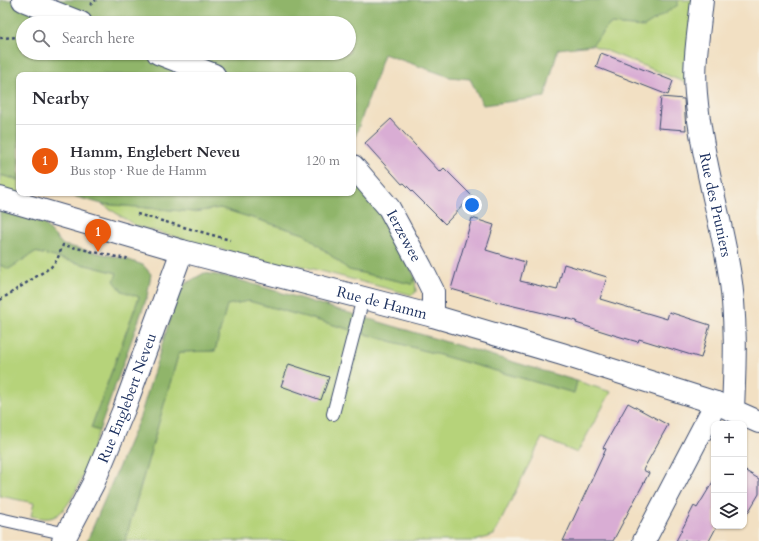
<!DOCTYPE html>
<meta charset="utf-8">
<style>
:root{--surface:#fff;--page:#f2f2f3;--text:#2b2b33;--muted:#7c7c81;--line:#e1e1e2;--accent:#ea580c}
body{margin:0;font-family:Cardo,serif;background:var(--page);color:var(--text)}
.controls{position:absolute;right:12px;bottom:12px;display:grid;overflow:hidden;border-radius:8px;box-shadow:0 1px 3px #0004}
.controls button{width:36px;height:36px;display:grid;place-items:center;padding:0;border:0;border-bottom:1px solid var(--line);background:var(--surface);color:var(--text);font:20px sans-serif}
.you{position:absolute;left:472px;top:205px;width:14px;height:14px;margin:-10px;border:3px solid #fff;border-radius:50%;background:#1a73e8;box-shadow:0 0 0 6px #1a73e833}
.badge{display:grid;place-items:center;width:26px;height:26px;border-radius:50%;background:var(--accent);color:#fff;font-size:13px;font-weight:700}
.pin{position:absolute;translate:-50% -33px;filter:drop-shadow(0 1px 2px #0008)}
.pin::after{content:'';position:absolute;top:21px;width:14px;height:12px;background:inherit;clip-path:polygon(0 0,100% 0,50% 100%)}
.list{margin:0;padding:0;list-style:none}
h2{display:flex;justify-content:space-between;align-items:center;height:52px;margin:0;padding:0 16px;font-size:17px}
h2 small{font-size:13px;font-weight:400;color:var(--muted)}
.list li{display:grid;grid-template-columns:26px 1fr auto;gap:12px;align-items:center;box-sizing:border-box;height:72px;padding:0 16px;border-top:1px solid var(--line)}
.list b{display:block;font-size:15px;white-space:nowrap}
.list p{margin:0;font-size:13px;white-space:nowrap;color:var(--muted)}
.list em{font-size:13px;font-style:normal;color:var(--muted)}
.icon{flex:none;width:22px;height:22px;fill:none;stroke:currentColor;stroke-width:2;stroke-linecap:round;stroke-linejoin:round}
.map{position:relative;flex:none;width:759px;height:541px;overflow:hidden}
.search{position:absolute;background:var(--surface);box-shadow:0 1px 3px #0004;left:16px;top:16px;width:340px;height:44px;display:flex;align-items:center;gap:10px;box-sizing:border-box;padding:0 14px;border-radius:22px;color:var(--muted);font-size:15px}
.panel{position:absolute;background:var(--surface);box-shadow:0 1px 3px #0004;left:16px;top:72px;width:340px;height:124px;border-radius:8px}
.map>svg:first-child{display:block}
.green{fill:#b6d37a;stroke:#68816c}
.forest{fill:#90b56a;stroke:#567264;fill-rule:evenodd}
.building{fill:#d9add4}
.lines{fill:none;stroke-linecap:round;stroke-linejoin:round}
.service-casing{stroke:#3b4a6d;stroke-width:14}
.minor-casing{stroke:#3b4a6d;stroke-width:24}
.secondary-casing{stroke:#3b4a6d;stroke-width:24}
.path{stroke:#3b4a6d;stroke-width:2.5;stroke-dasharray:3 3;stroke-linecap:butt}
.service{stroke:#fff;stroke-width:12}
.minor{stroke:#fff;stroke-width:22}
.secondary{stroke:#fff;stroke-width:22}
.labels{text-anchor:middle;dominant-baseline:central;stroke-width:4;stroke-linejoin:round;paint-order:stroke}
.street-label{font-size:15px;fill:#1b2f5e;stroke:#f7f3e8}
</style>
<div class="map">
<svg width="759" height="541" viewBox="0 0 759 541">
<rect width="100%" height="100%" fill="#f7f3e8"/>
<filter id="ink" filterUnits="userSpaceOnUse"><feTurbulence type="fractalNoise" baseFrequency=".025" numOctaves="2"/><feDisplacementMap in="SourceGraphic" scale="8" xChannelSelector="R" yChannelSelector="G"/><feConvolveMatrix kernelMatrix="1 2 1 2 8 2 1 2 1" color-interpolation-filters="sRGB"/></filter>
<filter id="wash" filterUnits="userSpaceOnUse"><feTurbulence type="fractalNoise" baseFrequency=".012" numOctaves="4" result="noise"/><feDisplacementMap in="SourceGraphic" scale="16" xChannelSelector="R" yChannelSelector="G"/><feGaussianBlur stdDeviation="0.9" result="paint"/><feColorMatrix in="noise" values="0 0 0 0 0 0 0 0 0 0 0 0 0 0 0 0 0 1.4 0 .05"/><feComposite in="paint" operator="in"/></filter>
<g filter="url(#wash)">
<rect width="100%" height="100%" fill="#f2e0c3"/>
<path class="green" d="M678,0H696L689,84L592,45L610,24L644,27L677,5Z
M0,175L19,180V193L0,196Z
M102,204L194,212L220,208L304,234L349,270L412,284L415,277L416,292L412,295L294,264H275L136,226Z
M35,252L117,273L139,297L91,428L99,431C91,452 74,514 50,518C43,519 37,517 31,516L34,503L0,496V265L9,269Z
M249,301L574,393L577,381L611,392L577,453L542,438L494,535L475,541H125L179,352L215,351L226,305Z"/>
<path class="forest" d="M0,0H678V5L644,27L610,24L592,45L558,49L545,97L483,105L470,79L450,77L384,54L353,143V75H19V180L0,175ZM23,23H349V53H23Z
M353,176L382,213L415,277L412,284L349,270L304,234L220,208L194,212L102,204L62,193H353Z
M0,211L43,223L63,245L126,259L143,265L151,274L147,297L99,431L91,428L139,297L122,291L114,281L117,273L35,252L9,269L0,265Z
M204,273L229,277L577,381L574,393L249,301L227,305L215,351L179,352L125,541H87L140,417L175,302L185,284Z"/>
<g id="blocks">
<path class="building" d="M601,53L673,81L668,95L596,67Z
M661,97L684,99L686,130L658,128Z
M391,119L440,172L444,168L472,196L445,224L404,183L402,184L365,143Z
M472,218L494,225L486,250L525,262L520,281L557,290L564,264L607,277L600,299L667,319L669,312L710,325L701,358L639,339L638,342L614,335L576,323L577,321L497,302L451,289Z
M289,364L329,377L321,400L281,386Z
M628,403L668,425L643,470L649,473L613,541H563L606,449L603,448Z
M744,470L759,479V494L746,516L744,515Z
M714,480V526H717L709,541H676L694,506L697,508Z"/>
</g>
</g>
<g filter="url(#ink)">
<use href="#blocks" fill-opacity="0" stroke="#3b4a6d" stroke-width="1"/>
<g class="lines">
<defs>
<path id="service" d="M333,414L363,298
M0,519L67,534"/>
<g id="minor">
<path d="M23,0L81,23"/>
<path id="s1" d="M702,0C699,31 693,63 696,94C701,154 719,211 729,270C737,315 735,364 733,409"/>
<path d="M158,53L214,75"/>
<path id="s2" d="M353,166L389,208L421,267L433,291V316"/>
<path id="s3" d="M63,541L93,484L124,409L182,251"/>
<path d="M644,541L716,403"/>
</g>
<g id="secondary">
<path id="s4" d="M0,198L182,251L433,316L562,354L716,403L759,422"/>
</g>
</defs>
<use href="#service" class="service-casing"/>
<use href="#minor" class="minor-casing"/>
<use href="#secondary" class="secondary-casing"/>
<path class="path" d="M90,5L96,0
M0,38L23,37
M137,214L230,240
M0,300L51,267L57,260L63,245L126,259L127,257"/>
<use href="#service" class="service"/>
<use href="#minor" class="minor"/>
<use href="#secondary" class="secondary"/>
</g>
</g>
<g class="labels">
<g class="street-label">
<text stroke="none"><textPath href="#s1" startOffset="207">Rue des Pruniers</textPath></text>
<text stroke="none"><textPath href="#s2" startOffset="87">Ierzewee</textPath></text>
<text stroke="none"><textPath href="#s4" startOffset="396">Rue de Hamm</textPath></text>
<text stroke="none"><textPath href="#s3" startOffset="157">Rue Englebert Neveu</textPath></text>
</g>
</g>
</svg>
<div class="controls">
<button>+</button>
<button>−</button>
<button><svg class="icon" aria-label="layers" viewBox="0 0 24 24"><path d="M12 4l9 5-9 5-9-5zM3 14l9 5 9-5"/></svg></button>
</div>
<div class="you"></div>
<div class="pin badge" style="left:98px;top:252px">1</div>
<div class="search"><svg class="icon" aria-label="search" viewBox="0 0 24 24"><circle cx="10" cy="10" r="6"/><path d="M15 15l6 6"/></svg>Search here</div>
<section class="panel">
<h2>Nearby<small></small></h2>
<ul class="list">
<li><span class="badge">1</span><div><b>Hamm, Englebert Neveu</b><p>Bus stop · Rue de Hamm</p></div><em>120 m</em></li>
</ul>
</section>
</div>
